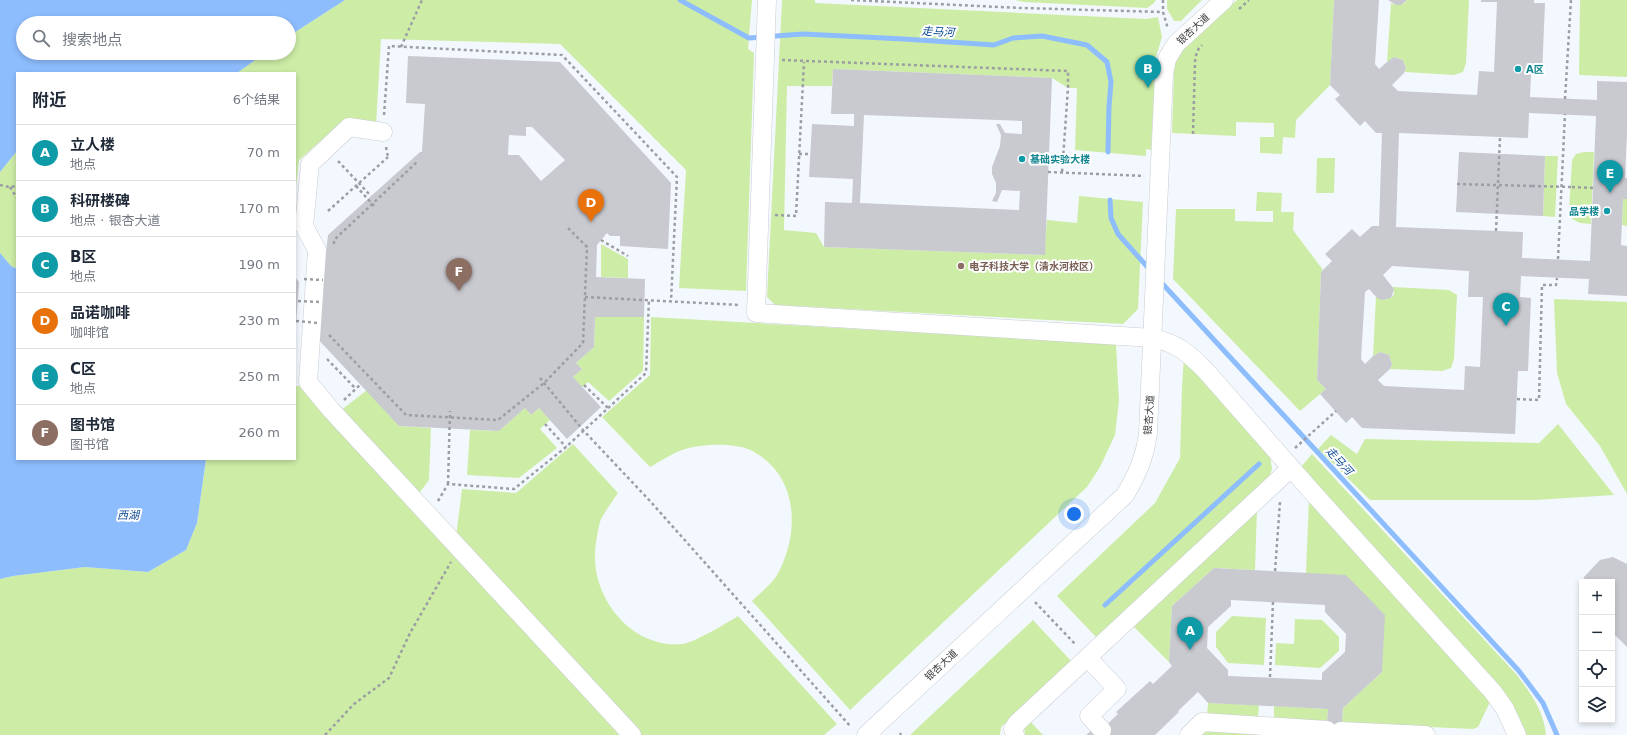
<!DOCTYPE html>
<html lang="zh">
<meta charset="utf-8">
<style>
:root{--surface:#fff;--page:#f2f2f3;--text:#1f2937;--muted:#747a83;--line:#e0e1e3;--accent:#1a73e8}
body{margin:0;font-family:"DejaVu Sans","Noto Sans SC",sans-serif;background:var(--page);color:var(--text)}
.controls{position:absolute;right:12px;bottom:12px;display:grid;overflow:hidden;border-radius:0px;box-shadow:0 2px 6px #0003}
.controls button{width:36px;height:36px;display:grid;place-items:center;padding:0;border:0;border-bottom:1px solid var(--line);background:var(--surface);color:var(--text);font:20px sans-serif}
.you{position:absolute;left:1074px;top:514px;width:14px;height:14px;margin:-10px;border:3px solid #fff;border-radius:50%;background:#1a73e8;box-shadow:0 0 0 6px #1a73e833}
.badge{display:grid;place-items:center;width:26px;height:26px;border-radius:50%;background:var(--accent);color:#fff;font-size:13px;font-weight:700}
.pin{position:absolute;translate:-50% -33px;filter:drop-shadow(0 1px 2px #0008)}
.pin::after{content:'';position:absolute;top:21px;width:14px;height:12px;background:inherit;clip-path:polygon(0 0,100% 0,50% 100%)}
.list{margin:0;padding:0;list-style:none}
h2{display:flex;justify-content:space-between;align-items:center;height:52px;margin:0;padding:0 16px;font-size:17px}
h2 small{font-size:13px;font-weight:400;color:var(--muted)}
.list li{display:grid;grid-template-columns:26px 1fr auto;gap:12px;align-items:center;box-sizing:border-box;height:56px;padding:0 16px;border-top:1px solid var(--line)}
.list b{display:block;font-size:15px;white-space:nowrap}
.list p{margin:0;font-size:13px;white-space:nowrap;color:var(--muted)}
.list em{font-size:13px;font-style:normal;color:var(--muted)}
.icon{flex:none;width:22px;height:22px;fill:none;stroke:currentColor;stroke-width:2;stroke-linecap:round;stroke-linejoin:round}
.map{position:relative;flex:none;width:1627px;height:735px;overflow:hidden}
.search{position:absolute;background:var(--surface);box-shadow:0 2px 6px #0003;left:16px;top:16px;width:280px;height:44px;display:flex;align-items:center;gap:10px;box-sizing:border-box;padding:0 14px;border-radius:22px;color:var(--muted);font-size:15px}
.panel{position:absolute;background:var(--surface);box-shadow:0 2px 6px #0003;left:16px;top:72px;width:280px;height:388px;border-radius:0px}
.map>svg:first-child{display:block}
.green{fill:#cdeca6}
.water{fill:#8ebdfe}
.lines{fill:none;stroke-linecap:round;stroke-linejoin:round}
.stream{stroke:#8ebdfe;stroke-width:5}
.building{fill:#c9c9d0;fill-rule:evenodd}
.minor-casing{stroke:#c8cdd2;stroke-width:19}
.path{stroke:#9b9fa3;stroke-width:2.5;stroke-dasharray:3 3;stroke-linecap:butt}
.minor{stroke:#fff;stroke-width:18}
.path-bridge{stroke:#9b9fa3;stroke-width:2.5;stroke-dasharray:3 3;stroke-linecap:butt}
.culture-dot{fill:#0f9aa8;stroke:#fff;stroke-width:1.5}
.education-dot{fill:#8d6e63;stroke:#fff;stroke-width:1.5}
.labels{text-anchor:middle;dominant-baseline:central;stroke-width:4;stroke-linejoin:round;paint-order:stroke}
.street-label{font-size:10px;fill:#383a3c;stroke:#fff}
.culture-label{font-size:10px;font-weight:bold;fill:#0d838f;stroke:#fff;text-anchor:start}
.education-label{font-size:10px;font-weight:bold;fill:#785e54;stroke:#fff;text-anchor:start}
.water-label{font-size:11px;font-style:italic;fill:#0e4b96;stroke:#fff}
</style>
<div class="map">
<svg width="1627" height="735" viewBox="0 0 1627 735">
<rect width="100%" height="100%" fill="#f3f8fe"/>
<path class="green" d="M345,0H752L748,49L754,53L746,291L679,288L686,170L560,44L381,39L376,126L343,121L299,160L295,195V73H237L265,53H289V36Z
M782,0H815V3L1146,19L1158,17L1162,37L1156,57L1151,150L1146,149V156L1075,150L1077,88H1068L1052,78L833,69L832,86H787L784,230L816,233L824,247L1044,255L1047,220L1077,223L1079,196L1143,202L1138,309L1123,324L775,305L767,297Z
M1015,0H1156L1153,4L1147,8L1024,2Z
M1167,0H1202L1181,21H1174L1167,9Z
M1237,0H1334L1330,85L1296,120L1295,138L1283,137L1282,154L1260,153V137H1274V123L1236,122V136L1172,133L1174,71L1176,61L1182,51Z
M1407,0H1469L1466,63L1463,72L1454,75L1405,72L1406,68L1403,60L1394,57L1387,62L1391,3C1397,6 1403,6 1407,0Z
M1580,0H1627V77L1579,75Z
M17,151V269L11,266L0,253V172Z
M1584,152H1594L1591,224L1580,223L1572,219L1569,210L1572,160L1576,154Z
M1545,156H1558L1555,217L1543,216Z
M1317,158H1335L1334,193H1316Z
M1257,192L1282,193L1281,212H1294L1293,230L1323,270L1321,272L1317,380L1326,389L1300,411L1173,279L1176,209H1235V221L1273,222V211H1256Z
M1623,199H1627V226L1622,225Z
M601,244L628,259V278L601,277Z
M1393,287L1449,290L1457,295L1454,359L1451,368L1442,371L1390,369L1392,364L1389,355L1380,352L1373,356L1376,296L1382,300L1391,298L1394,294Z
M1554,299L1627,302V494L1600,446L1566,404L1557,373Z
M595,317H644L643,371L609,401L588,382L582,387L573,377L582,369L576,363L594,347Z
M651,317L1116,344L1119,401L1115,435L1100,467L1087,487L850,710L752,601C760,593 771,585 777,575C800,534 799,477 754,452C737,442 704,444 685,449C674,452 661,461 650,467L602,417L650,375Z
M1184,357L1270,456L1272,469L1268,481L1096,637L1057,596L1155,503L1180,458L1182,386Z
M295,386H302L622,735H0V579L13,576L85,567L148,572L186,550L197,523L206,459H295Z
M367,390L399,426L431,428L429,480L417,496L340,411Z
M525,408L531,415L539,408L550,420L540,429L557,448L519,478L467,475L470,430L499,431Z
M1558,424L1614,495L1535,500H1370L1318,449L1331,435L1357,454L1365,439L1539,443Z
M573,444L618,493C612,502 606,510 601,519C598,527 595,547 595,555C594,602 634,649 683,644C695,642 727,623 738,616L837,724L824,735H640L456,537L462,489L516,493Z
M1312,454L1517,675C1531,694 1544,711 1546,735H1525L1301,467Z
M1309,498L1489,696L1490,702L1478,727L1473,729L1342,723L1343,708L1382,672L1306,573Z
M1257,509L1255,570L1214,568L1172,606L1169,662L1133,626Z
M1232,616L1266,618L1264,665L1228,663L1216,647V632Z
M1295,619L1322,620L1339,637V651L1320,668L1275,665L1276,643L1294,644Z
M1033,620L1073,663L1001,727L1000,735H910Z
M1208,703L1259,705L1258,719L1207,717Z
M1274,706L1328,709L1327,723L1274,719Z
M1030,721L1043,735H1025L1024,726Z
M1209,730L1294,735H1202Z"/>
<path class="water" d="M0,0H345L289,36V23H23V53H265L237,73H17V151L0,172Z
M0,253L11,266L17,269V459H206L197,523L186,550L148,572L85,567L13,576L0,579Z"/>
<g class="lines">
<path class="stream" d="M680,0L749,38L803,34L904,39L994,45L1013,38L1042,36L1087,45L1107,62L1111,82L1109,106L1108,152
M1110,200L1111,218L1118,234L1151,271
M1159,280L1519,671L1543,703L1557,735
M1105,605L1259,464"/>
</g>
<path class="building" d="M1334,0H1379L1375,64L1379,69L1387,62L1394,57L1403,60L1406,69L1404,73L1392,85L1398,91L1477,95L1479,71L1494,72L1497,2H1481V0H1534V3H1545L1542,75H1531L1530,97L1597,100V81L1627,82V133L1625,178H1627V199H1623L1621,245L1627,246V296L1588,294L1589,279L1521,276L1520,297L1531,298L1528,371H1518L1515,434L1362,428L1352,417L1346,423L1320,394L1326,389L1317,380L1321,272L1332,261L1325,254L1352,229L1360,237L1372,226H1379L1382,133H1376L1365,121L1360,126L1335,99L1340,95L1330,85ZM1529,113L1596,116L1590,261L1522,258L1523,232L1396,227L1399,133L1528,138ZM1392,266L1469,271L1468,297H1483L1480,367L1465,366L1464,390L1384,386L1378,380L1390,369L1392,364L1389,355L1380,352L1373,356L1365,364L1361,359L1365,292L1369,289L1377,298L1382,300L1391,298L1394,289L1383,275Z
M1388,0H1407L1401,5H1396Z
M408,56L560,62L671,183L668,249L620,246V236H610L607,233L597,245L596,277L645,279L644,317H595L594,347L576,363L582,369L573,377L601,407L567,439L539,408L531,415L525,408L499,431L399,426L316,337L328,235L420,152H422L425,104L406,103ZM526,127H532L565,160L541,181L519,155H508L509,135L526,136Z
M833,69L1052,78L1045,255L824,247L825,202L852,203L853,179L809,177L812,124L854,126V114H831ZM864,115L1022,121V134L1005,133L1000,124H996L1001,135L1000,146L992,167V174L996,183V193L992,201L997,202L1002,190L1020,191L1019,210L860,203Z
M1459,152L1545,156L1543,216L1456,212Z
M295,277L299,282L296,325H295Z
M1613,557L1627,564V647L1612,632V582H1583L1584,577L1600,560Z
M1214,568L1346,575L1385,615L1382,672L1343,708L1341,735H1326L1328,709L1208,703L1198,692L1178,711L1179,712L1155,735H1086L1093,729L1097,734L1118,714L1116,712L1150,681L1153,684L1172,666L1169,662L1172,606ZM1231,600L1325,605V612L1346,634L1345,652L1322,673V680L1228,676V670L1207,648L1208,627L1231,606Z"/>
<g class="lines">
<defs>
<path id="minor" d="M767,0L756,313L1153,338C1179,344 1188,353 1206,371L1314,494L1493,692L1505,709L1517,735
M383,132L349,127L310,164L304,226L317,250L308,382L332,411L632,735
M1088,658L1117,689L1089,716L1102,730
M1341,731L1426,735
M866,735L1125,495C1137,475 1145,457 1148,433L1164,74L1167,59L1176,44L1224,0
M1015,735L1013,729L1017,723L1291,468
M1189,735L1202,722L1327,730"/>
</defs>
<use href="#minor" class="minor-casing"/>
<path class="path" d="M851,0L1021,8L1163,12
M1163,0V12L1168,29
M1239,9L1249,0
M401,47L422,0
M782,60L1068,71V88L1062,173
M1565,99L1571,0
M384,115L389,46L562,55L677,177L671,301
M1193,134L1195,61L1197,51L1202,45
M386,147L388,157
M799,154H810
M338,161L371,196
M1048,172L1144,176
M1457,184L1532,186
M0,185L9,187L17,186
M356,186L374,206
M10,187L17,198
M1572,187L1594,188
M775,215L796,216L804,62
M1496,231L1500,137
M601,240L628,256
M334,244V240L418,161
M1558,259L1565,114
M585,297L740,305
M329,335L406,415L498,420L544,383L583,343L587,247L567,227
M327,359L356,389
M540,378L583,430L650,501L851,727
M584,385L608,408
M1517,399L1539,400L1542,285H1556L1557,278
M344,400L361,384
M545,424L566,447
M1295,448L1336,411
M448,484L450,411
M438,501L448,484L514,489L566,447L646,373L649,299
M1275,571L1280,502
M1035,602L1076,645
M1270,677L1273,602
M900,733L901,735
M325,735L354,704L389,678L410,633L451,562"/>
<use href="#minor" class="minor"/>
<path class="path-bridge" d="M1532,186L1572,187
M328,211L388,157
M304,279L323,280
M298,301L320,302
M296,321L318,323"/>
</g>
<g class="culture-dot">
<circle cx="1518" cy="69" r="4"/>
<circle cx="1022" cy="159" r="4"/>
<circle cx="1607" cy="211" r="4"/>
</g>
<circle class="education-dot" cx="961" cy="266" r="4"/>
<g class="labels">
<g class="street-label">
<text transform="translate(1193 29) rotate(-43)">银杏大道</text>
<text transform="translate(1149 415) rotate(-86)">银杏大道</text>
<text transform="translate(941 665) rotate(-43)">银杏大道</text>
</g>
<g class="culture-label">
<text x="1526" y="69">A区</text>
<text x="1030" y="159">基础实验大楼</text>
<text x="1599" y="211" text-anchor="end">品学楼</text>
</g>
<g class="education-label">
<text x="969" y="266">电子科技大学（清水河校区）</text>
</g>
<g class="water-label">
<text transform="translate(938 32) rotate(3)">走马河</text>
<text transform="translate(1339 461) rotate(47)">走马河</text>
<text x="128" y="515">西湖</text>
</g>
</g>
</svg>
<div class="controls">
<button>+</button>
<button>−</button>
<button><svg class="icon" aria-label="locate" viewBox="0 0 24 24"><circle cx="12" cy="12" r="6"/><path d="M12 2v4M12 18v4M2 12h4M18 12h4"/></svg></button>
<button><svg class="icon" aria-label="layers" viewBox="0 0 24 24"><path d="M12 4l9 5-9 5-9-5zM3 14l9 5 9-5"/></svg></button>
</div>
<div class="you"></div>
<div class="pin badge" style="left:1190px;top:650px;background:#0f9aa8">A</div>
<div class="pin badge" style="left:1148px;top:88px;background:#0f9aa8">B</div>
<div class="pin badge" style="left:1506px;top:326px;background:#0f9aa8">C</div>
<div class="pin badge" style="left:591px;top:222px;background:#e8710a">D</div>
<div class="pin badge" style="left:1610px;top:193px;background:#0f9aa8">E</div>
<div class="pin badge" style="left:459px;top:291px;background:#8d6e63">F</div>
<div class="search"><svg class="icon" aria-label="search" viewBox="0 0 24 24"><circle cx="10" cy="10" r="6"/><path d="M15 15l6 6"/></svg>搜索地点</div>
<section class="panel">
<h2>附近<small>6个结果</small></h2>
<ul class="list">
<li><span class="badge" style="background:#0f9aa8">A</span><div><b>立人楼</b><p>地点</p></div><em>70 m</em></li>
<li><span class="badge" style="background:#0f9aa8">B</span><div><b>科研楼碑</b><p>地点 · 银杏大道</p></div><em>170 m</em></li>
<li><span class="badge" style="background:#0f9aa8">C</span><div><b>B区</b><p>地点</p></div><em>190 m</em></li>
<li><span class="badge" style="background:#e8710a">D</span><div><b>品诺咖啡</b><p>咖啡馆</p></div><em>230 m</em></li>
<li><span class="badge" style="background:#0f9aa8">E</span><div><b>C区</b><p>地点</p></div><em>250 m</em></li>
<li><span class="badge" style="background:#8d6e63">F</span><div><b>图书馆</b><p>图书馆</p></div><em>260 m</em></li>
</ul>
</section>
</div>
